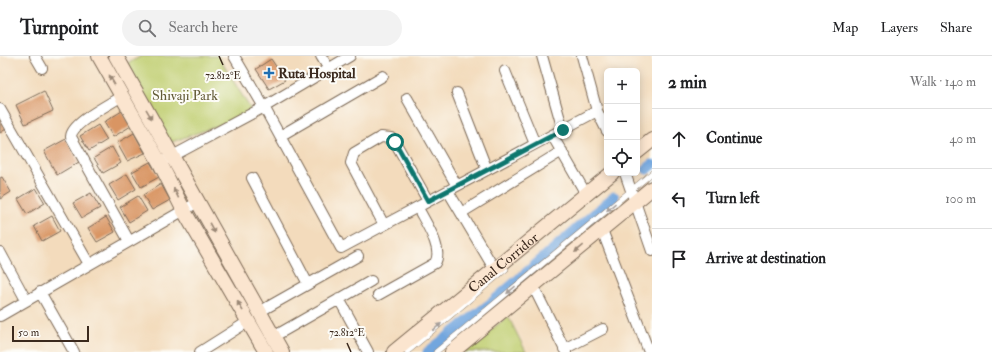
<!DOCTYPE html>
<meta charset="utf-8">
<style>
:root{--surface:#fff;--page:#f2f2f2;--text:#202124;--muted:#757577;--line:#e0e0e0}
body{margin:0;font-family:"IM FELL Double Pica",serif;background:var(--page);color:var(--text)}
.controls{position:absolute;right:12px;top:12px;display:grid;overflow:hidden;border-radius:6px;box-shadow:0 2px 10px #0003}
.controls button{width:36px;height:36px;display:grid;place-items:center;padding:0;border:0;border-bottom:1px solid var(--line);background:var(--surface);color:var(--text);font:20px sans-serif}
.scale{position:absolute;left:12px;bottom:10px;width:77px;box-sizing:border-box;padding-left:4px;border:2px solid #3b2a1e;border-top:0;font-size:11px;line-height:14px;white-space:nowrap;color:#3b2a1e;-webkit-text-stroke:3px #fdfcf7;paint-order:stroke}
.stop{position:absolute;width:12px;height:12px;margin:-9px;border:3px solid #0f766e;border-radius:50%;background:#fff}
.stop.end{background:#0f766e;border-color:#fff;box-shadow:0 1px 4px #0008}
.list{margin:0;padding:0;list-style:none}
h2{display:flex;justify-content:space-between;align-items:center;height:52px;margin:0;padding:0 16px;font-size:17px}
h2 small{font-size:13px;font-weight:400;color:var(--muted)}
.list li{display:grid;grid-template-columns:26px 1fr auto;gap:12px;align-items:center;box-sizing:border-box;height:60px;padding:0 16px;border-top:1px solid var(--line)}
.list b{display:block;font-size:15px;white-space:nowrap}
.list em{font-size:13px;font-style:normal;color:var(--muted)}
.icon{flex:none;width:22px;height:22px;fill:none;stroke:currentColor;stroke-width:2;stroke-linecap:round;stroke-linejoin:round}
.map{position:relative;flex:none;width:652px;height:296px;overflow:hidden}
header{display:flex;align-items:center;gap:24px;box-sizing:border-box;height:56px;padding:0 20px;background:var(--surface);border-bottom:1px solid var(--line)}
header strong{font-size:19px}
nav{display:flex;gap:22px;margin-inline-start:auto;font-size:14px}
.search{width:280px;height:36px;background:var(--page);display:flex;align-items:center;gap:10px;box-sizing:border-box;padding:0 14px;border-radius:22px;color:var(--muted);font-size:15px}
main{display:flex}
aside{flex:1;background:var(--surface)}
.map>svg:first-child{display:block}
.green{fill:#c0ce70;stroke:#7e7c47}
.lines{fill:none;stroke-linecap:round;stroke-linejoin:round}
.canal{stroke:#72a6de;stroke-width:11}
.building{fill:#d99564}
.lane-casing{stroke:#7b6855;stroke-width:6}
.street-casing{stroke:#7b6855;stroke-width:12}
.secondary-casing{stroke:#7b6855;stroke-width:16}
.lane{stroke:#fff;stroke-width:5}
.street{stroke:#fff;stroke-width:10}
.secondary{stroke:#fbe5cf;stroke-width:14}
.oneway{fill:#9b8876}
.oneway2{fill:#a79f9a}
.route{stroke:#0f766e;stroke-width:5}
.ticks{fill:none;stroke:#3b2a1e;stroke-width:1.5}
.poi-dot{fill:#1f6fb2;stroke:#fdfcf7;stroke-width:1.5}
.labels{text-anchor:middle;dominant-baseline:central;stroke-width:4;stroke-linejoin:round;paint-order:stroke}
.poi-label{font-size:14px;font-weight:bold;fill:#3b2a1e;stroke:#fdfcf7;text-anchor:start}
.park-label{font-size:14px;fill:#635b37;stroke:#fdfcf7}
.street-label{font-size:14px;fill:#3b2a1e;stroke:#fdfcf7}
.ticks-label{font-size:10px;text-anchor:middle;fill:#3b2a1e;stroke:#fdfcf7;stroke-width:4;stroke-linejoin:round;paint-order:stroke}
</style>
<header>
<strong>Turnpoint</strong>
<div class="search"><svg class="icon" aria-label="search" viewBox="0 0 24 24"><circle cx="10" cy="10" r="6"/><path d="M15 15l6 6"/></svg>Search here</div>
<nav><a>Map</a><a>Layers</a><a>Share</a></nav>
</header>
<main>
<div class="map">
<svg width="652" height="296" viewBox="0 0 652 296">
<rect width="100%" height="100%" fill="#fdfcf7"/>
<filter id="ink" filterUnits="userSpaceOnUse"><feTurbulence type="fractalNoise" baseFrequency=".025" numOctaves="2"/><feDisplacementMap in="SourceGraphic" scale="8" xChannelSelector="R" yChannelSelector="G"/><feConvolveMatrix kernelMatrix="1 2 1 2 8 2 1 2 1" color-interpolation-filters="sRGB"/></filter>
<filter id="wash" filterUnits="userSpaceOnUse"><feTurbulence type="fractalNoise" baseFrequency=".012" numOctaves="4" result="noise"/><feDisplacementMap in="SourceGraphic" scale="16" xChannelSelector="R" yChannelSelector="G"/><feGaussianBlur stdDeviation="0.9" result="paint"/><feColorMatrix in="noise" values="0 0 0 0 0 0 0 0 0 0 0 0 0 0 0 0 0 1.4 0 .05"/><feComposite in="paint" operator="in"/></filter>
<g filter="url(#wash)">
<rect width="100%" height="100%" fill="#f3dbbc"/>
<path class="green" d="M142,0H218L253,57L166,88L122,10Z
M508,260L526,296H464Z"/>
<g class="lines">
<path class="canal" d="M647,113L652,109
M428,296L494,245L614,141"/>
</g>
<g id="blocks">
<path class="building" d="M271,3L285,24L269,33L256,13Z
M44,35L53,55L25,68L16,49Z
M122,55L131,70L113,81L104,66Z
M0,63L6,73L0,77Z
M98,69L107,84L89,95L80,80Z
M134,77L145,97L127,105L117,87Z
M66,83L79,106L57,119L44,95Z
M112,91L121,107L103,117L94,102Z
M150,106L159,121L141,131L132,116Z
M127,118L136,133L118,144L109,129Z
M2,121L11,136L0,143V122Z
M161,128L170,144L152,154L143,139Z
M36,132L45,147L27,158L18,143Z
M91,137L100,152L82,162L73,147Z
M138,140L147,155L129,166L120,151Z
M52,160L60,175L42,185L34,170Z
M106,161L115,176L97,186L88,172Z"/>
</g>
</g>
<g filter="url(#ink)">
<use href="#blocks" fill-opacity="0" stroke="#7b6855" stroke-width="1"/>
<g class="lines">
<defs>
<path id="lane" d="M407,296L506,213
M436,296L652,117"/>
<path id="street" d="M35,0L42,12
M234,0L264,51L341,192L597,55
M321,0L329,13
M542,0L563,74
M582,0L597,55L607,75
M505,15L535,88
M457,37L487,114
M122,40C110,48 71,67 71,81L129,185
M407,42L457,130
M0,53L89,208
M552,79L586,138
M280,80L383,20
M167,103L264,51L350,0
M625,117L652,195
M252,122L308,228
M448,135L495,214
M461,157L562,95
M384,169L351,107L354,97L381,81L391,82L395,86L428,145
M602,174L649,296
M0,196L26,244
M533,230L566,296
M40,236L74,296
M378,239L435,207C444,193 425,166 418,152
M339,243L368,296
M259,256L358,200
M0,260L198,146
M273,281L371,225
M564,293L603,273
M200,296L249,265"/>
<g id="secondary">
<path d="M99,0L160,107L184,155L266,296"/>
<path d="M116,0L282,296"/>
<path d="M637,96L652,84"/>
<path id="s1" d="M394,296L612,117"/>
<path d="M452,296L652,132"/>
</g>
</defs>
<use href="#lane" class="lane-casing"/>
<use href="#street" class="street-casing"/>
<use href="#secondary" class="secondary-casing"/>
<use href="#lane" class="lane"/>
<use href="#street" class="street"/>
<use href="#secondary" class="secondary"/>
</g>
<defs><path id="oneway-solid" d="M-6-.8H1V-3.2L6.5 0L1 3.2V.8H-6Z"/></defs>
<g class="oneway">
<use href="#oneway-solid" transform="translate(112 24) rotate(-120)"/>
<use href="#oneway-solid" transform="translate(149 58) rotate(60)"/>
<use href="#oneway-solid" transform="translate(176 137) rotate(-116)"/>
<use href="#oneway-solid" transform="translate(212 172) rotate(61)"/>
<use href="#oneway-solid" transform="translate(579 193) rotate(141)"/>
<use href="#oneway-solid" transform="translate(240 250) rotate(-120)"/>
</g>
<g class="oneway2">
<use href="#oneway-solid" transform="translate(611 151) rotate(140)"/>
<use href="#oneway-solid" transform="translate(511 234) rotate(140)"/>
<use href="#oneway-solid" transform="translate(437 271) rotate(-40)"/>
</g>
</g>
<g class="lines" filter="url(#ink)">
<path class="route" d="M395,86L428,145L563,74"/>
</g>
<path class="ticks" d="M219,0L223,9M347,287L351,296"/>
<path class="poi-dot" d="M267 11h4v4h4v4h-4v4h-4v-4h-4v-4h4z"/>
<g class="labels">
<g class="poi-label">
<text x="278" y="17">Ruta Hospital</text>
</g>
<g class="park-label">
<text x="185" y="39">Shivaji Park</text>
</g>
<g class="street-label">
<text stroke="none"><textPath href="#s1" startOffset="141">Canal Corridor</textPath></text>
</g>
</g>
<g class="ticks-label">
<text x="223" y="23">72.812°E</text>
<text x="347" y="280">72.812°E</text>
</g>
</svg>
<div class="controls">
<button>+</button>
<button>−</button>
<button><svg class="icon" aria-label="locate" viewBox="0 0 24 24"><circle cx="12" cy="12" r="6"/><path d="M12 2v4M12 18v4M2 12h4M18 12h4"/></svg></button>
</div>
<div class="scale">50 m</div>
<div class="stop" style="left:395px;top:86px"></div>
<div class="stop end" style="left:563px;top:74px"></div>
</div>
<aside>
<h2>2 min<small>Walk · 140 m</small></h2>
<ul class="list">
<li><svg class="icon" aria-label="ahead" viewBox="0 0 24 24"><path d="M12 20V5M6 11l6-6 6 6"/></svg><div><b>Continue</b></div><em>40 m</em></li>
<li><svg class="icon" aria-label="left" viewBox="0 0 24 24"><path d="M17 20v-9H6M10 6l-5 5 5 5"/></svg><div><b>Turn left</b></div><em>100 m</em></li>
<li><svg class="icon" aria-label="arrive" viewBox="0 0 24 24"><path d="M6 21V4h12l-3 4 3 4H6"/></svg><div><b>Arrive at destination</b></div></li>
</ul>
</aside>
</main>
